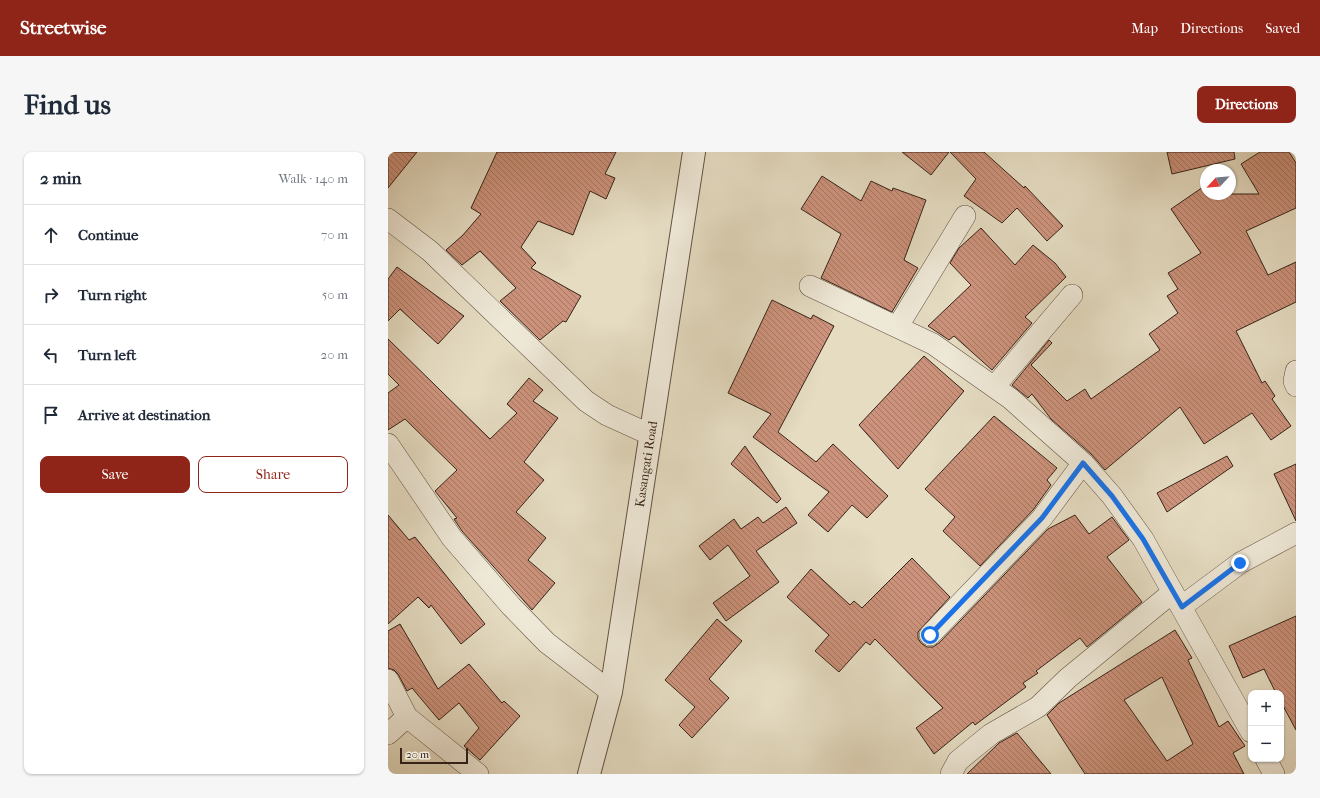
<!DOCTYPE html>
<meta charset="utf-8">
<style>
:root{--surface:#fff;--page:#f6f6f7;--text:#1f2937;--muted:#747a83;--line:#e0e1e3;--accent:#8f2418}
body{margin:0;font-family:"IM FELL French Canon",serif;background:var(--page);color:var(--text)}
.controls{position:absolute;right:12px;bottom:12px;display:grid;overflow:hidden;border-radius:8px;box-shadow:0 1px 3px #0004}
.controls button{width:36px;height:36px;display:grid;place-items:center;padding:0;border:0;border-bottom:1px solid var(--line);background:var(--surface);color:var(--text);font:20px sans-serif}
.compass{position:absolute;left:812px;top:12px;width:36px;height:36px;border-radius:50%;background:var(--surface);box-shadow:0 1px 3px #0004;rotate:244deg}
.scale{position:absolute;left:12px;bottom:10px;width:68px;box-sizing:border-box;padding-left:4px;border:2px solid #372318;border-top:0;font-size:11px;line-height:14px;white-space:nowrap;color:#372318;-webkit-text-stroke:3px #eee8d7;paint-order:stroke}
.stop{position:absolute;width:12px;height:12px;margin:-9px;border:3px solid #1a73e8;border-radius:50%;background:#fff}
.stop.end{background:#1a73e8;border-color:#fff;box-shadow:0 1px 4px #0008}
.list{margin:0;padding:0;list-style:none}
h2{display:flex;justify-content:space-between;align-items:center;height:52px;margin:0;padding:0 16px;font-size:17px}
h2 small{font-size:13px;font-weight:400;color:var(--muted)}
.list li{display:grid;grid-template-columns:26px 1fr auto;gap:12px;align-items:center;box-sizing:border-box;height:60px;padding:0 16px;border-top:1px solid var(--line)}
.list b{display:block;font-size:15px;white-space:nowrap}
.list em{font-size:13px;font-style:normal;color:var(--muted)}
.actions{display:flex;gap:8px;padding:12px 16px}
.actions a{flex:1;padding:9px 0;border:1px solid var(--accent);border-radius:8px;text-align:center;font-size:14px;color:var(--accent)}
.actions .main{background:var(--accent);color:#fff}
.icon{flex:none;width:22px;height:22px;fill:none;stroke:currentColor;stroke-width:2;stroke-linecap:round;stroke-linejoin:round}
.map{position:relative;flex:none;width:908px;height:622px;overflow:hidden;border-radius:8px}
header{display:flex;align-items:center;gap:24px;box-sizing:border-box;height:56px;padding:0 20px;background:var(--accent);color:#fff}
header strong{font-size:19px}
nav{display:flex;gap:22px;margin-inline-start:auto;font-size:14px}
.intro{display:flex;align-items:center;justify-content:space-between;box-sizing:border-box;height:96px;padding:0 24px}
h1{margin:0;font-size:28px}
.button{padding:10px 18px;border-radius:8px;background:var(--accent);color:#fff;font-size:14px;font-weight:700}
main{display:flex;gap:24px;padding:0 24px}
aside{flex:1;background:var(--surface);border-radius:8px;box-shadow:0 1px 3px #0004}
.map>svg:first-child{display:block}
.building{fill:url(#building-back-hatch);stroke:#372318;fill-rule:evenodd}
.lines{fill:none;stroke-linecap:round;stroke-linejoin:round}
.minor-casing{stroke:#625142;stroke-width:22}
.tertiary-casing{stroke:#625142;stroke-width:24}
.minor{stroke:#eee8d7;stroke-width:21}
.tertiary{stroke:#eee8d7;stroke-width:22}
.route{stroke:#1a73e8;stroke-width:5}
.labels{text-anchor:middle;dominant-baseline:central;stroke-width:3;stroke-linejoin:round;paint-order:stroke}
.street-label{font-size:13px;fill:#372318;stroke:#eee8d7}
</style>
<header>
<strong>Streetwise</strong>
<nav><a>Map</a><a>Directions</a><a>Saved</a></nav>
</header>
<div class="intro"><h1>Find us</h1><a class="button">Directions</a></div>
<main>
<aside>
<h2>2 min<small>Walk · 140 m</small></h2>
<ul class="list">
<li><svg class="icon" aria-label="ahead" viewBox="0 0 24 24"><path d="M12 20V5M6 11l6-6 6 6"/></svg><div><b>Continue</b></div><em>70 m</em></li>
<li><svg class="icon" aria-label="right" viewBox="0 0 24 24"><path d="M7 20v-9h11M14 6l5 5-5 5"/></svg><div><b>Turn right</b></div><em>50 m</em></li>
<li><svg class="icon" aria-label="left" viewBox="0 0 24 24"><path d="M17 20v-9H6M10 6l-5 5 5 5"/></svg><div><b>Turn left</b></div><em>20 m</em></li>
<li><svg class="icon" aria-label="arrive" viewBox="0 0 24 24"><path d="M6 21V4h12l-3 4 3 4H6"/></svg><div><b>Arrive at destination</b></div></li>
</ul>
<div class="actions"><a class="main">Save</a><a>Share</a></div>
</aside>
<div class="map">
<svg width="908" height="622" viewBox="0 0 908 622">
<defs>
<pattern id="building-back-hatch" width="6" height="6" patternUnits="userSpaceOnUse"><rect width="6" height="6" fill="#cc927b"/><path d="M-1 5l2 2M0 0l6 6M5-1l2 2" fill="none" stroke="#a67764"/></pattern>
</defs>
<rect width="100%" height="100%" fill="#e5dcc2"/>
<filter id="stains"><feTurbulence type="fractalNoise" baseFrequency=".005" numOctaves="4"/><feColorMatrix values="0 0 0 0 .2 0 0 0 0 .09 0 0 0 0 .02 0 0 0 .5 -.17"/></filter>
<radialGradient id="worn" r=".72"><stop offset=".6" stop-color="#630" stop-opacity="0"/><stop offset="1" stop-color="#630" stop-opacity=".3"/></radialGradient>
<path class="building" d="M0,0H29L0,36Z
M109,0H228L217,22L227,26L218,47L202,39L185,83L150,69L133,95L148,111L143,116L193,144L178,170L175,169L152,188L112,149L128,136L92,99L74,113L58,98L75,83L93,62L83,56Z
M514,0H561L543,23Z
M562,0H596L636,36L637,34L675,74L659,89L629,56L614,71L576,44L588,27Z
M779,0H846L847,7L784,22Z
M872,0H901L908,11V56L858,79L880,123L908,110V150L848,179L874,231L877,229L887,244L884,247L903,274L883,288L864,261L816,292L792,255L717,318L703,302L663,267L644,242L640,246L624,233L661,188L664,191L643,213L679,249L697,237L703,247L772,198L761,182L790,161L779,144L790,137L780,121L813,101L783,57L818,33V42H871L853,12Z
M434,24L473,49L483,29L504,39L505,36L538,48L516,108L530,116L504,160L433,126L453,82L413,57Z
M593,76L627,113L645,93L667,111L678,125L637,165L644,171L604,218L566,184L561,188L540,174L583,133L562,111L571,96Z
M9,115L76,164L50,192L12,157L0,169V127Z
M384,148L423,167L425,163L446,174L390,280L428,310L445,292L500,344L479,366L464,353L440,380L420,363L441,340L365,285L383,262L340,241Z
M0,187L102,287L129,261L119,252L141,226L155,238L145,249L170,266L136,310L156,328L128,360L158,386L140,408L167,431L144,458L74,379L66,367L69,366L47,339L69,318L17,267L0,278V241L11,233L0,222Z
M536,204L576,239L510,317L471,273Z
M606,264L669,316L659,328L663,333L645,358L592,414L555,379L567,365L537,337Z
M357,294L393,347L389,351L343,312Z
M839,304L845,314L779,360L769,341Z
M908,312V369L886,322Z
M398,355L409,371L368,399L391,430L338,469L325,451L362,424L340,393L322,408L311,394L346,367L353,377L370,365L375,371Z
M0,363L21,388L27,385L97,472L73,492L43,453L41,456L30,445L0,472Z
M687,363L701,382L724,365L741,388L719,405L754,450L699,495L692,486L648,519L650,521L635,531L638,535L587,573L585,570L546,602L528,576L555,556L487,487L482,493L478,490L451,520L427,499L441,483L399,445L423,417L462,453L466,449L474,456L524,406L562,445L530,480V486L533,491L539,495H545L551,491L660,377Z
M908,464V578L893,550V541H888L876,517L855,526L841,494Z
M329,467L354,489L321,527L341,546L304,586L291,573L307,555L277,528Z
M12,472L50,537L81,512L114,551L116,549L132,564L92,608L76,594L91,576L71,551L51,568L24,536L19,539L10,522L6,518L0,516V479Z
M787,478L804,506L800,508L831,575L840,569L857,594L845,601L856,622H697L659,563L671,551ZM774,525L805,592L779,609L736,548Z
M629,581L663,622H579L611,591Z"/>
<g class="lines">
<defs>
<path id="minor" d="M0,67L42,99L198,249L219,263L263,283
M422,134L545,192L623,247L695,311L724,344L755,387L863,580
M510,174L577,64
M908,219L906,229L908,234
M606,235L684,143
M0,292L64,386L123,454L159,491L223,540
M793,455L852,411L908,381
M542,483L654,366L695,311
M0,528L19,565L90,622
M0,582L19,565
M878,607L886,622
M563,622L570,609L603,582L650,555L680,526L785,440"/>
<path id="tertiary" d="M201,622L223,540L306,0"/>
</defs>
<use href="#minor" class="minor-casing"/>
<use href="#tertiary" class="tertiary-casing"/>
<use href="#minor" class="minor"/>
<use href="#tertiary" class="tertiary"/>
</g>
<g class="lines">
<path class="route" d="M542,483L654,366L695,311L724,344L755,387L794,455L852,411"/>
</g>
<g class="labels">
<g class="street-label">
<text transform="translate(258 312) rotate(-81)">Kasangati Road</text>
</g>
</g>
<rect width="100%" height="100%" filter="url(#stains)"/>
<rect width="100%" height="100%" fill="url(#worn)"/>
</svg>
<div class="controls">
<button>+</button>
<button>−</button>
</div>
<svg class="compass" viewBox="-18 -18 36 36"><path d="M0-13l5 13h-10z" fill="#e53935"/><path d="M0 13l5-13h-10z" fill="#747a83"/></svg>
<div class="scale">20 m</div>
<div class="stop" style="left:542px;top:483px"></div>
<div class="stop end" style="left:852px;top:411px"></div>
</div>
</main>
